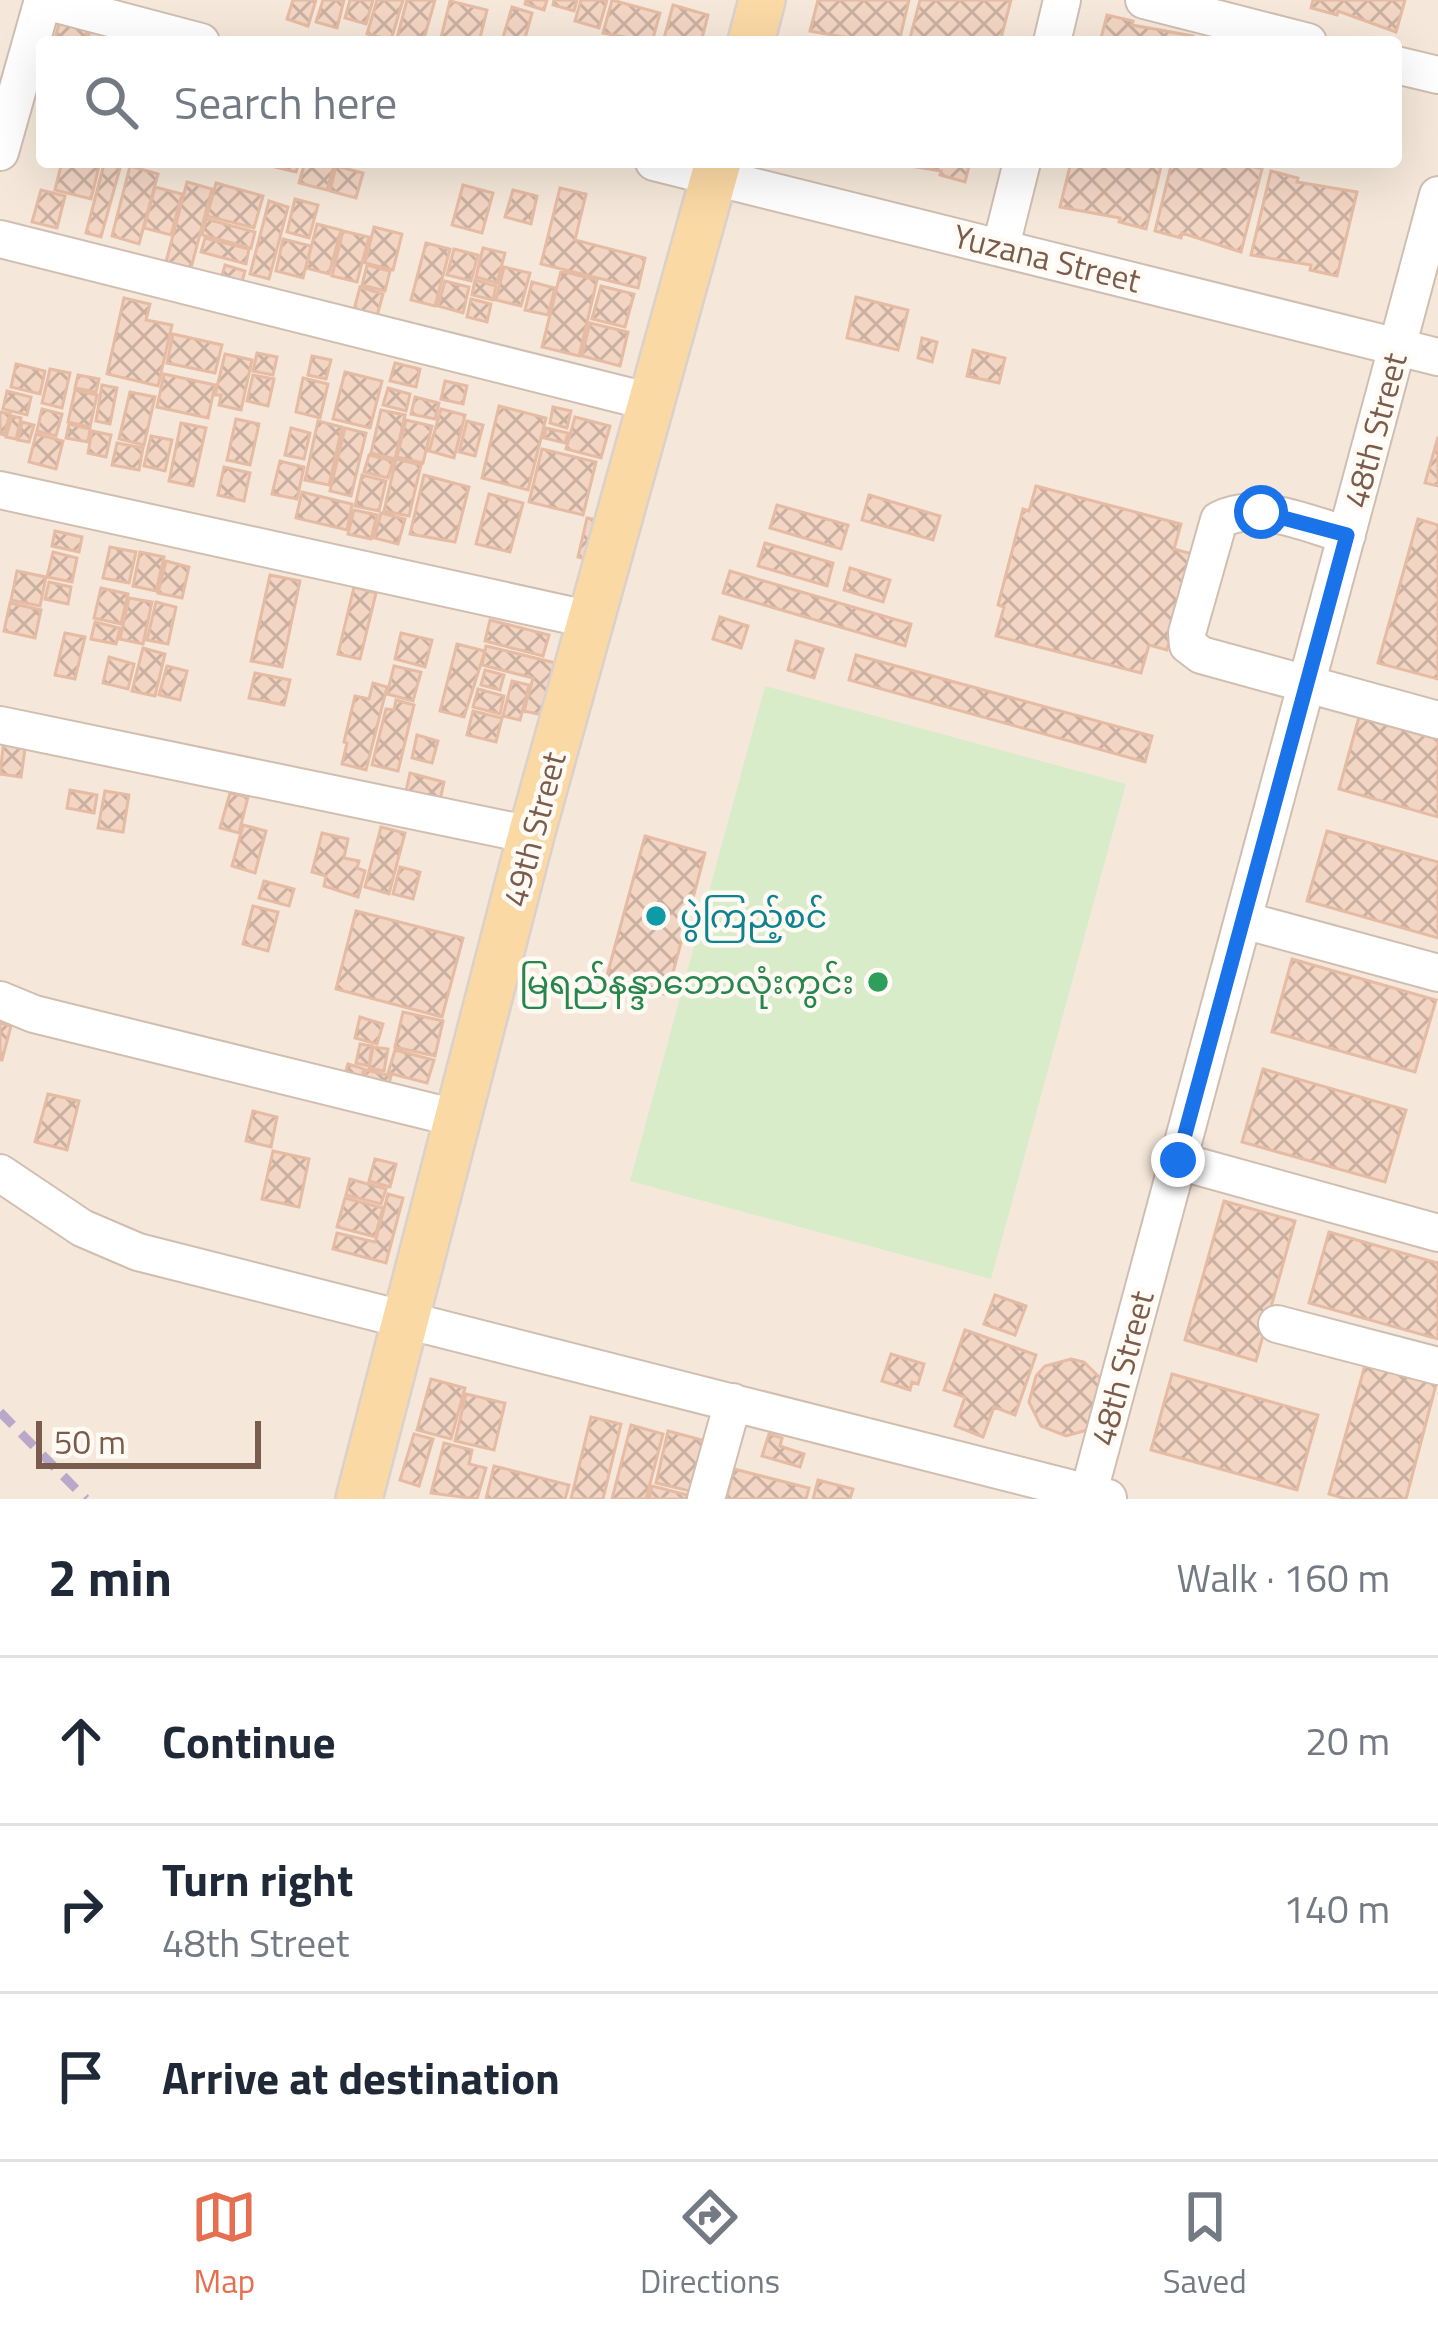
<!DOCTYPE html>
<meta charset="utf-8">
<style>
:root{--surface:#fff;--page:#f6f6f7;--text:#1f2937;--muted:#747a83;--line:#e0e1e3;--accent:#e76f51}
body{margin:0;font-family:"Titillium Web","Noto Sans Myanmar",sans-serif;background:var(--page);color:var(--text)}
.scale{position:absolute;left:36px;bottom:30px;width:225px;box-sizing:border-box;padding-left:12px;border:6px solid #7a5c4d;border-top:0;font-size:33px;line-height:42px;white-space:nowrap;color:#7a5c4d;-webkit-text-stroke:9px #fffaf3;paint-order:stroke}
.stop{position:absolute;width:36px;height:36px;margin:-27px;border:9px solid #1a73e8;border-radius:50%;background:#fff}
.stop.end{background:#1a73e8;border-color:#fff;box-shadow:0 3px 12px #0008}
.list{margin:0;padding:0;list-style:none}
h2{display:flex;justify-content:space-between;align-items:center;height:156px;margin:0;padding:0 48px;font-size:51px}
h2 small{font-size:39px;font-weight:400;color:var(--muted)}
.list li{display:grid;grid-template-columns:78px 1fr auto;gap:36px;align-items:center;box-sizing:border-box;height:168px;padding:0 48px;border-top:3px solid var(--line)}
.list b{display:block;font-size:45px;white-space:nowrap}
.list p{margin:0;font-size:39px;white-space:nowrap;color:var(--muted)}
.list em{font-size:39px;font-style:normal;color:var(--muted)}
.icon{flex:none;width:66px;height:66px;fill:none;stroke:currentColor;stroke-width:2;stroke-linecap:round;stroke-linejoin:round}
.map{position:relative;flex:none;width:1438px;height:1499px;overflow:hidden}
.search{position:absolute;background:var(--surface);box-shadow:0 12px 48px #0002;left:36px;right:36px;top:36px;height:132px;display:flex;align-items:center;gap:30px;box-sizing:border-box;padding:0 42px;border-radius:12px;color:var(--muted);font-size:45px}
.sheet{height:660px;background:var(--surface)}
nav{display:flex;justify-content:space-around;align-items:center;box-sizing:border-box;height:168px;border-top:3px solid var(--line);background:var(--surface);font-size:33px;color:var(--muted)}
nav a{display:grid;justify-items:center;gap:6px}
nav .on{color:var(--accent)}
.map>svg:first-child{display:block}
.residential{fill:#f5e8da;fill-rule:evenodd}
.pitch{fill:#d8ecc9}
.building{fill:url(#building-cross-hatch);stroke:#e6bba3;stroke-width:3}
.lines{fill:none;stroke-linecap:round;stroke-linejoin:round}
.minor-casing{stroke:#d1beb0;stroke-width:40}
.major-casing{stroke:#dad1cd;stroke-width:50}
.minor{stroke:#fff;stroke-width:36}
.major{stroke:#fbd9a5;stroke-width:45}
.rail{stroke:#b9a8c9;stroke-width:9;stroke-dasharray:18 12;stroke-linecap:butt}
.route{stroke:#1a73e8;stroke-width:15}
.culture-dot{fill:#0f9aa8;stroke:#fffaf3;stroke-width:4.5}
.leisure-dot{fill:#2e9e5b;stroke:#fffaf3;stroke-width:4.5}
.labels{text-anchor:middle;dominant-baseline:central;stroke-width:9;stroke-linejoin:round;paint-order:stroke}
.street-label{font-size:33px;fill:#7a5c4d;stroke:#fffaf3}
.culture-label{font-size:33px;fill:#0d838f;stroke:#fffaf3;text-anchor:start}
.leisure-label{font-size:33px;fill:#27864d;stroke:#fffaf3;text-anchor:end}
</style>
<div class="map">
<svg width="1438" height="1499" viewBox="0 0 1438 1499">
<defs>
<pattern id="building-cross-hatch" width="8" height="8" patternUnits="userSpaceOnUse" patternTransform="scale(3)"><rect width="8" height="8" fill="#f3d5c3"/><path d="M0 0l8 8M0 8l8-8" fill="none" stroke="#cab0a1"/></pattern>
</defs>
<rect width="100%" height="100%" fill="#fdf6ec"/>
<path class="residential" d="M0,0H1438V1499H1106L1347,593L1098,1499H0ZM42,42H1396V162H42Z"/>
<path class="pitch" d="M765,686L1126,784L991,1279L630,1181Z"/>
<path class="building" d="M293,0H316L308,26L287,19Z
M323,0H344L337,28L316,22Z
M350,0H373L366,24L345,18Z
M377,0H403L391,40L367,34Z
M407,0H435L423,42H396Z
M526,0H547L544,10L525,4Z
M554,0H577L574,11L553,5Z
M581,0H607L599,28L575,21Z
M612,0L660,13L652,42L603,33Z
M818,0H909L899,42H871L810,31Z
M920,0H1011L1000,42H909Z
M1313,0H1405L1396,32L1338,11L1337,15L1311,8Z
M450,1L487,10L479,42H440Z
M673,5L708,15L701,42H663Z
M512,7L532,13L524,42L502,41Z
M1107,15L1133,21L1132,25L1193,36L1191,42H1100Z
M60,20L88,27L84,42H54Z
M91,25L112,30L109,42H87Z
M62,162H100L91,199L55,190Z
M271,162H299L296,172L270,166Z
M305,162H335L327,190L299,183Z
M886,162H970L965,182L940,175L941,171Z
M1071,162H1162L1146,229L1119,222L1120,218L1060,207Z
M1172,162L1235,166L1236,162L1262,169L1241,252L1182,233L1181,238L1155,231Z
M104,164L120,168L101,237L86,233Z
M130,166L158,174L139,244L112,236Z
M336,166L363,173L356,198L330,191Z
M1271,171L1298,178L1297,182L1357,192L1337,276L1310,270L1311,265L1251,255Z
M187,182L212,189L191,268L166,262Z
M216,183L263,196L254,228L207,216Z
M463,185L493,193L482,233L452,225Z
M155,187L182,194L171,235L144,228Z
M560,188L586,194L575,240L645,258L638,288L541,264Z
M41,190L65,196L57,228L32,222Z
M513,190L537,196L531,224L505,217Z
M295,199L318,205L309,238L287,232Z
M269,201L288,207L269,279L250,274Z
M206,219L255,232L251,248L202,235Z
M317,224L341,230L329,274L306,268Z
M374,227L402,234L393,270L365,263Z
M343,231L369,237L357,282L332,276Z
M205,238L249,249L246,264L201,252Z
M283,239L311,246L303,278L276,271Z
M426,243L450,249L435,306L411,300Z
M483,248L505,253L497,283L476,277Z
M454,249L478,255L471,281L447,275Z
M225,265L245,271L241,285L221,279Z
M367,265L390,271L385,291L362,285Z
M504,267L530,273L521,306L496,300Z
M561,271L597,280L579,356L542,347Z
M475,280L496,286L493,300L472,295Z
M445,281L469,287L463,313L438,306Z
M532,282L555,288L548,315L525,310Z
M601,286L634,294L625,327L592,319Z
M360,287L383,294L377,316L354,310Z
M856,297L908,310L898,350L847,338Z
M124,298L150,304L146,320L172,325L158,386L107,374Z
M471,299L491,304L487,322L467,317Z
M590,323L628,332L620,366L582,356Z
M173,334L222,345L215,373L167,363Z
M922,338L937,342L932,362L918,358Z
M973,350L1005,358L999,383L967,376Z
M257,353L277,357L273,375L253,371Z
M225,354L252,360L241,410L219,405L221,395H215Z
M312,356L331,360L326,379L308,375Z
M395,363L420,369L416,387L390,381Z
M16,364L45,371L40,394L11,387Z
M50,369L70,373L62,408L42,403Z
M345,372L382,381L370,428L333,419Z
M164,374L215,385L208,418L157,407Z
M78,375L99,379L96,392L75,388Z
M253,375L274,379L268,406L247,401Z
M303,378L328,384L320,418L296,412Z
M445,381L467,386L463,404L441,399Z
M102,385L117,388L110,424L96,421Z
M388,388L410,394L406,411L383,405Z
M75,390L97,395L90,427L68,422Z
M7,391L31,397L27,415L3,409Z
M130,392L155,397L144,445L119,439Z
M415,397L439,403L435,419L411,414Z
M499,406L546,418L528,490L482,478Z
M553,407L571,411L567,428L550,423Z
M42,409L62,414L56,436L37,431Z
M441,409L465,415L454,458L429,451Z
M381,410L405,415L395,459L371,453Z
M0,412L10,414L4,435L0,434Z
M12,416L21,418L16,439L6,437Z
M575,417L610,426L601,458L566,449Z
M236,419L259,424L250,465L227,460Z
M406,420L432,426L423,463L397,457Z
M318,421L342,427L329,485L305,480Z
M467,421L483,425L475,456L459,452Z
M22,422L34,425L29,442L18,440Z
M181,423L206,428L193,486L169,481Z
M69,424L90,429L88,442L66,438Z
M291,428L310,433L304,459L285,455Z
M345,428L366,433L351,496L330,491Z
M546,428L568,433L565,443L544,438Z
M92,431L111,435L106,457L88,453Z
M36,434L63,441L56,469L29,462Z
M151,436L172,440L165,471L144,466Z
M1438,437V486L1425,483Z
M117,443L143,448L139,470L112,465Z
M542,449L596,462L583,515L529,502Z
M369,455L393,461L388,478L364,472Z
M396,459L421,465L409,516L384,511Z
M280,461L304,467L297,499L272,494Z
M224,467L250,473L244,501L218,495Z
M362,475L386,481L379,511L355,506Z
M424,475L469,487L455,542L410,534Z
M1036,486L1181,524L1174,549L1192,554L1167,650L1149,645L1141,673L996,636L1004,607L998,605L1023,509L1029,511Z
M302,492L352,504L347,530L296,518Z
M489,494L523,503L510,552L476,544Z
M869,495L940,516L933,540L862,520Z
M777,505L848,525L841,549L770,528Z
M354,510L377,515L371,539L348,534Z
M381,513L405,519L398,544L374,538Z
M587,518L606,522L597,561L578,557Z
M1418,519L1438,525V679L1378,663Z
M55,531L82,537L79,552L52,546Z
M765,543L833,563L827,586L758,566Z
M110,547L136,552L129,583L103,578Z
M53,552L77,558L72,582L47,577Z
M140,552L164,557L156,591L133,586Z
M166,561L189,567L182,598L158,593Z
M850,568L890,580L883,602L844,590Z
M17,571L46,577L40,606L11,600Z
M730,571L911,624L905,646L723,593Z
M270,575L300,581L282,667L251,661Z
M49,582L71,587L68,604L45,599Z
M354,587L376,593L360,659L338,654Z
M101,588L128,594L121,624L94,618Z
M129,598L152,602L143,644L120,639Z
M156,602L176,607L168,644L147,640Z
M10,603L41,610L35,638L4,631Z
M720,617L748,626L741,648L713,639Z
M490,620L549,635L543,656L485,641Z
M95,622L120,628L116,644L91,639Z
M65,633L85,637L75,679L55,675Z
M401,633L432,640L425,667L395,659Z
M796,641L823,649L814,678L788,670Z
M457,644L485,651L464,717L440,711Z
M486,646L556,663L543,715L524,711L533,678L482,665Z
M143,648L165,654L155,696L132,691Z
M856,655L1152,736L1145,762L849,680Z
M109,657L134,664L128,689L103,683Z
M167,666L187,671L180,700L159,695Z
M394,666L421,672L413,701L387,694Z
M485,670L504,675L500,690L481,685Z
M255,673L290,680L284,705L249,698Z
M512,681L529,685L520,720L503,716Z
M373,683L387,687L366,770L342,764L347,743L344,742L355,696L369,699Z
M478,689L504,696L500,714L473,707Z
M396,700L414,705L398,771L372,765L386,709L394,710Z
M473,711L502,718L496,742L467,735Z
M1359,717L1438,739V817L1339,789Z
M417,735L438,741L432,763L412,758Z
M4,739L26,742L21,777L0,774Z
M410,773L444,782L440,800L406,791Z
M70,790L97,795L94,813L67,808Z
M105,791L129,795L123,832L98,828Z
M230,793L248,797L239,833L220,828Z
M243,825L266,831L255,873L232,866Z
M381,827L405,833L389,894L365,887Z
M1327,831L1438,862V938L1307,901Z
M322,833L348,839L344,858L359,861L357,868L365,871L358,897L324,886L326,876L312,872Z
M645,836L705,853L667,995L606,979Z
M400,867L420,872L413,899L393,894Z
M264,881L294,889L289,906L259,898Z
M253,906L278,912L268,951L243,944Z
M356,911L463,938L442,1017L336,989Z
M1292,959L1436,1000L1415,1072L1272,1032Z
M403,1012L443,1021L435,1056L395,1047Z
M360,1017L383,1024L377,1044L355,1038Z
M0,1023L11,1026L2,1060H0Z
M360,1044L372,1046L369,1066L356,1063Z
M373,1047L388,1049L384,1071L369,1068Z
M395,1050L434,1060L427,1083L388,1073Z
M348,1064L364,1069L360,1082L344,1077Z
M1263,1069L1406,1110L1385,1182L1242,1142Z
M366,1070L391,1076L386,1095L361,1089Z
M48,1094L79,1101L67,1150L35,1142Z
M253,1111L277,1117L271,1147L246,1141Z
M273,1151L309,1159L299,1207L262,1199Z
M375,1159L396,1164L390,1187L369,1181Z
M350,1179L386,1189L381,1204L346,1195Z
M388,1194L403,1198L386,1263L333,1249L337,1233L375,1242Z
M345,1198L383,1208L375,1237L337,1227Z
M1224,1201L1295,1221L1256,1361L1185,1340Z
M1329,1232L1438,1263V1339L1309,1303Z
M995,1295L1026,1306L1015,1335L984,1324Z
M965,1330L1036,1355L1015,1415L994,1407L983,1437L955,1426L965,1397L944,1390Z
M891,1354L924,1364L918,1384L912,1382L910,1390L882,1381Z
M1367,1358L1438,1377L1406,1499H1346L1329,1494Z
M1071,1359L1084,1362L1103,1381L1091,1429L1066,1436L1041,1426L1029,1402L1036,1376L1045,1366Z
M1172,1374L1318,1415L1297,1490L1151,1450Z
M431,1379L465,1388L451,1439L417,1430Z
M466,1394L505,1403L494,1450L455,1441Z
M591,1417L621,1424L603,1499H571Z
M631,1425L663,1434L646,1499H612Z
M668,1431L706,1441L694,1492L656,1483Z
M414,1434L433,1439L419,1486L400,1480Z
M769,1434L782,1438L780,1446L804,1454L800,1467L762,1456Z
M444,1443L472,1450L469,1464L486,1468L477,1499L431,1493Z
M494,1466L569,1485L565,1499H486Z
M734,1469L809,1488L806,1499H726Z
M818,1480L853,1489L850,1499H813Z
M652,1486L699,1498V1499H649Z"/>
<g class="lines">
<defs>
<path id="minor" d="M42,0L201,42
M1144,0L1308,42
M1052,42L1062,0
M1396,65L1438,75
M0,152L43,0
M654,162L1438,357
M0,239L651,402
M1001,246L1022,162
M0,490L592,620
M1347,535C1307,524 1258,500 1219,520L1187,633L1188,645L1201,655L1438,720
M0,725L531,835
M1243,920L1438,973
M0,1000L34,1014L460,1119
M1178,1161L1438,1233
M0,1173L82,1228L138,1252L1108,1498
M1277,1324L1438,1366
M706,1499L733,1402
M1087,1499L1438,195"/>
<path id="major" d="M751,42L762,0
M359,1499L531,835L718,162"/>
</defs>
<use href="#minor" class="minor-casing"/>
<use href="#major" class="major-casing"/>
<use href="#minor" class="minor"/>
<use href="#major" class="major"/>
<path class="rail" d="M0,1412L86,1499"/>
</g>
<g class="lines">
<path class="route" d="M1178,1160L1347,535L1261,512"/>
</g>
<circle class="culture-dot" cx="656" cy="916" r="12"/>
<circle class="leisure-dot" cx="878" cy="982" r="12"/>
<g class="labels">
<g class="street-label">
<text transform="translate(1047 258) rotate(14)">Yuzana Street</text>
<text transform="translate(1375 430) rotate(-75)">48th Street</text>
<text transform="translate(534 829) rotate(-75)">49th Street</text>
<text transform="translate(1122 1368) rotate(-75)">48th Street</text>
</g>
<g class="culture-label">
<text x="680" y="916">ပွဲကြည့်စင်</text>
</g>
<g class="leisure-label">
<text x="854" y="982">မြရည်နန္ဒာဘောလုံးကွင်း</text>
</g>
</g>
</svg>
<div class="scale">50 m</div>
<div class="stop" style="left:1261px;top:512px"></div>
<div class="stop end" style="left:1178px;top:1160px"></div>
<div class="search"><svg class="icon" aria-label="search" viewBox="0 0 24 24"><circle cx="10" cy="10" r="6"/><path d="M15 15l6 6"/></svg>Search here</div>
</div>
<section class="sheet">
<h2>2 min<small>Walk · 160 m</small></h2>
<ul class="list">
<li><svg class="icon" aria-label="ahead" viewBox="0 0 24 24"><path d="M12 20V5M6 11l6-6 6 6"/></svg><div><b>Continue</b></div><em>20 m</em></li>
<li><svg class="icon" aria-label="right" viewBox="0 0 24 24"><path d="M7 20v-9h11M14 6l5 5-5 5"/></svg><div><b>Turn right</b><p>48th Street</p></div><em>140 m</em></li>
<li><svg class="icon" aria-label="arrive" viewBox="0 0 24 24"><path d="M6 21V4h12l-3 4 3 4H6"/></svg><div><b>Arrive at destination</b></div></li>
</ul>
</section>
<nav>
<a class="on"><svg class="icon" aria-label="map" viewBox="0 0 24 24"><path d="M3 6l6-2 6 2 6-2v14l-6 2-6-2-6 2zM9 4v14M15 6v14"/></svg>Map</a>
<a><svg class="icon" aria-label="directions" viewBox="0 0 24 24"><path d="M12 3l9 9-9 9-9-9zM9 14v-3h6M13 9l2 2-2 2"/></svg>Directions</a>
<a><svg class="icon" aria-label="saved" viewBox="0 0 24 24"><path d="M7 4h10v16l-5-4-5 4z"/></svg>Saved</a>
</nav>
